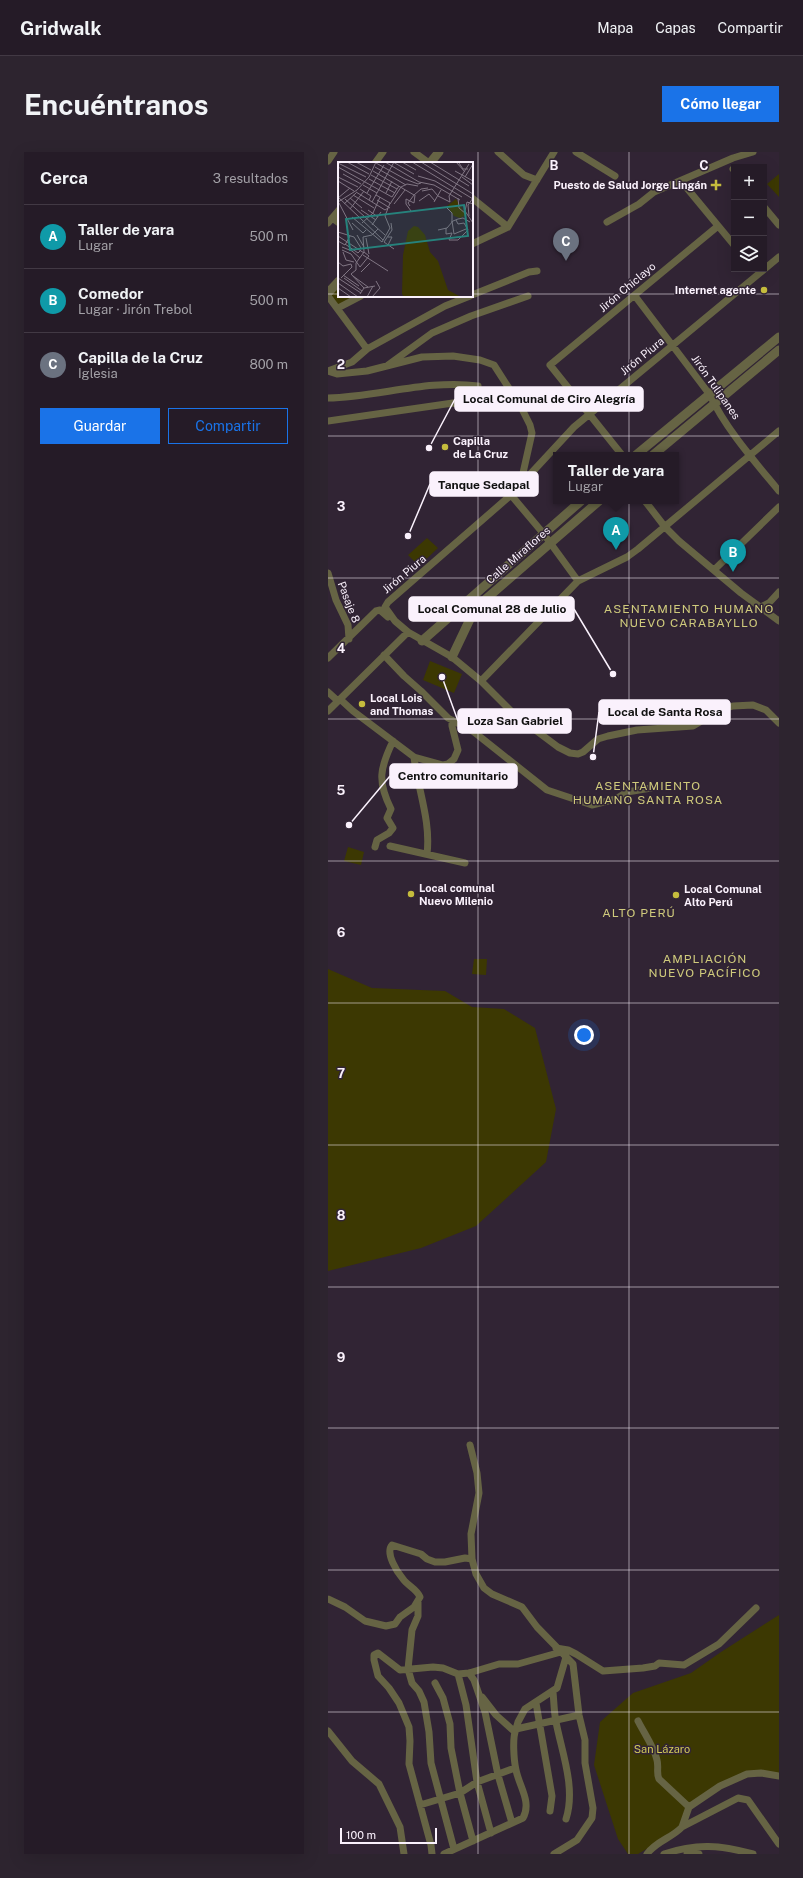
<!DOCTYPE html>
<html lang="es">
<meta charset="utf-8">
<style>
:root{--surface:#251b27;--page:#2d242f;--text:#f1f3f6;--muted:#a3a1a7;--line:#423944;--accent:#1a73e8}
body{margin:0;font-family:"Public Sans",sans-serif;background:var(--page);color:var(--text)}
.controls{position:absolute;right:12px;top:12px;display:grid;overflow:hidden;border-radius:0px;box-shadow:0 4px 16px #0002}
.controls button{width:36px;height:36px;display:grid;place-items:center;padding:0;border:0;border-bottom:1px solid var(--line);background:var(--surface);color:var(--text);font:20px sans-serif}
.scale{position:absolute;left:12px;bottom:10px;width:97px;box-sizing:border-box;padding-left:4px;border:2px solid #faf1fc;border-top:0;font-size:11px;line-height:14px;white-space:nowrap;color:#faf1fc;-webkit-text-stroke:3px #312434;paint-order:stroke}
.you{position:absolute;left:256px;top:883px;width:14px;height:14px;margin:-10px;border:3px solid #fff;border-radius:50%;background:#1a73e8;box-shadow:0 0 0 6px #1a73e833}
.badge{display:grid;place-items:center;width:26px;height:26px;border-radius:50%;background:var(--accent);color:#fff;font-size:13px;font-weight:700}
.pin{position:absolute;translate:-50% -33px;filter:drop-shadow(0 1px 2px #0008)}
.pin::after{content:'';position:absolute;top:21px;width:14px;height:12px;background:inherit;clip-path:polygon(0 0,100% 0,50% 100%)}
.popup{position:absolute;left:225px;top:300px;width:126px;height:52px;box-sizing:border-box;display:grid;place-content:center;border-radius:0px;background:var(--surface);filter:drop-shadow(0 1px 3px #0005);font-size:13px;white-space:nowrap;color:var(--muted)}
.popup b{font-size:15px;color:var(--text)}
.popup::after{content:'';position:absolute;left:50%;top:100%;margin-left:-8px;border:8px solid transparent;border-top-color:var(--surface)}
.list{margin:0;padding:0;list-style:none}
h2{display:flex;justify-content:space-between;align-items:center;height:52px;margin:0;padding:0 16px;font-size:17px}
h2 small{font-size:13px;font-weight:400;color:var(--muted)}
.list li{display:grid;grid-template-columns:26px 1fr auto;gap:12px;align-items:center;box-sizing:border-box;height:64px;padding:0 16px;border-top:1px solid var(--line)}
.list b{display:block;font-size:15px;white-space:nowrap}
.list p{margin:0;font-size:13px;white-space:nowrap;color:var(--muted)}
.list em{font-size:13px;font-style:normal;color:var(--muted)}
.actions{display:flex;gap:8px;padding:12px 16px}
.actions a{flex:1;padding:9px 0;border:1px solid var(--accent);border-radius:0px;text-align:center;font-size:14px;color:var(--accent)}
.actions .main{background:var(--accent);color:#fff}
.icon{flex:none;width:22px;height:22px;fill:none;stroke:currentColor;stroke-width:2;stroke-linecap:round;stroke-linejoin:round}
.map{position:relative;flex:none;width:451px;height:1702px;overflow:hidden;border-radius:0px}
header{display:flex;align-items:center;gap:24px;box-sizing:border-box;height:56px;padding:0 20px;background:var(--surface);border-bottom:1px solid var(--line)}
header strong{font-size:19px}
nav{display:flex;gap:22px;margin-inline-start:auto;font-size:14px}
.intro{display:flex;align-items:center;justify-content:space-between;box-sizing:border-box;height:96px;padding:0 24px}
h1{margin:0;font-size:28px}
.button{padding:10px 18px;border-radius:0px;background:var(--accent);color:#fff;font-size:14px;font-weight:700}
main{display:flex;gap:24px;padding:0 24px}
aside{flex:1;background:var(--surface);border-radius:0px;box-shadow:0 4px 16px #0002}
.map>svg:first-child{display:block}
.green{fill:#3c3802}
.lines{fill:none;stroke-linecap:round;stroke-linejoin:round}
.minor{stroke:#666444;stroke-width:7}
.tertiary{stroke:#666444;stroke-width:9}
.grid{fill:none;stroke:#faf1fc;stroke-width:1;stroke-opacity:0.55}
.poi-dot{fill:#c5bc3d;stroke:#312434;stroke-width:1.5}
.labels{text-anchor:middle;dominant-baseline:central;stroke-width:3;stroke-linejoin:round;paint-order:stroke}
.poi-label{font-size:11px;font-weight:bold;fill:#faf1fc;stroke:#312434;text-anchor:start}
.street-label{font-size:11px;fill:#faf1fc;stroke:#312434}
.park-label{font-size:11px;fill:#d3cb57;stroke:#312434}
.neighbourhood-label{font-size:12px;letter-spacing:1px;fill:#cfca7c;stroke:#312434}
.inset-road{fill:none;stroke:#817684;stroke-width:1}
.view{fill:#26827c;fill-opacity:0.15;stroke:#26827c;stroke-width:2}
.inset-edge{fill:none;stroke:#faf1fc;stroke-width:2}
.grid-label{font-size:13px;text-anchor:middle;font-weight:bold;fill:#faf1fc;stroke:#312434;stroke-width:3;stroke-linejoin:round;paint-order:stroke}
.leader{fill:none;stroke:#faf1fc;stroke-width:1.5}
.callout-dot{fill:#faf1fc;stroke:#312434;stroke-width:1.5}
.callout{fill:#faf1fc;stroke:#faf1fc;stroke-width:1.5}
.callout-label{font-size:12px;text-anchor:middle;font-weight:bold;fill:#111}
</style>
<header>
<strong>Gridwalk</strong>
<nav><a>Mapa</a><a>Capas</a><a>Compartir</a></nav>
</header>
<div class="intro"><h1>Encuéntranos</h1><a class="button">Cómo llegar</a></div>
<main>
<aside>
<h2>Cerca<small>3 resultados</small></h2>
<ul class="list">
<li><span class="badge" style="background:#0f9aa8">A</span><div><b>Taller de yara</b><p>Lugar</p></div><em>500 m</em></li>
<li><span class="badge" style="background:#0f9aa8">B</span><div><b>Comedor</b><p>Lugar · Jirón Trebol</p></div><em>500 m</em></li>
<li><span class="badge" style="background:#6b7280">C</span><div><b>Capilla de la Cruz</b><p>Iglesia</p></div><em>800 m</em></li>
</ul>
<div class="actions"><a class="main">Guardar</a><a>Compartir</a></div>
</aside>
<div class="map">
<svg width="451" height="1702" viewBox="0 0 451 1702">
<rect width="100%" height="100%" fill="#312434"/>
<path class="green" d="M451,22V45L439,32Z
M11,134V144H28L10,153L3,143Z
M99,386L110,396L91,414L80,403Z
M102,509L134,522L126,541L95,528Z
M20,695L36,700L33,713L16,709Z
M146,807H159L158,823L144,822Z
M0,817L44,836L117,839L144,855L176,857L207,876L228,957L218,1010L148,1074L93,1096L0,1119Z
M451,1463V1622L426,1623L391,1635L359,1654L354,1676L310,1702H300L290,1687L266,1613L272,1570L305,1541L363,1521L393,1500Z"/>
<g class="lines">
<path class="minor" d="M86,0L101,11
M170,0L196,23L209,28
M248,0L287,24
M0,9L6,0
M47,11L55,0
M405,17L406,18
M353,29L406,93
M144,46L180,75
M436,55L451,73
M4,66L11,71
M279,70L311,52L326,40L405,6L425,0
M0,71L11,58
M144,92L180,75L226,0
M451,105L246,275L183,343L60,450L57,455L67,469L80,480L124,505L153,529L186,562L230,595L242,601L250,602L255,600L270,587L280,584L309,578L365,574L392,558L405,554L425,553L438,558L451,571
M144,143L201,120L209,119
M0,144L39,197
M307,144L382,243C397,276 428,311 451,339
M10,156L33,144
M60,213L104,181L143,164L200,144
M0,219L9,222L39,219L94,205L125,204L152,208L166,213L193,255L202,273L204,281L195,321L183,343L215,381L250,429
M0,219L24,210L39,197L117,154L142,144
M0,246C50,245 100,227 150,234
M0,269L125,251L143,252L150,255
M294,303L222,213L390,74
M317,349L337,375L351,389L413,441L451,469
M386,418L451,355
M0,421L8,448L20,473L21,487
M433,455L441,451L451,440
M56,503L76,524L93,539L120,566L146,580L219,638L264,653L288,647L299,640L323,636
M0,506L48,459L52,458L60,465
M153,529L250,429L299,405L310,397L451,279
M0,540L10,549
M13,548L25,559L86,605L115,613L120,612L126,607L130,598L124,574V568
M0,559L80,480
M86,605C90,638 103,669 99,702
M62,694L137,711
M47,695L49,688L61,681L65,676L59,666L63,657C49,629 52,616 65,589
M142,1293L149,1321L151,1341L143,1382L144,1407L148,1422L156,1436L164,1442L194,1455L209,1475L245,1512L251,1563L257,1588V1611L265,1656L264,1666L249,1688L226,1702
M0,1447L17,1455L37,1469L58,1474L67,1472L72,1465L86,1455L92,1445C89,1437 80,1434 75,1427C69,1420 57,1401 64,1393L93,1402L99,1407L107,1410H117L137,1406L144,1407
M90,1450V1464L84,1478L80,1517L84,1531L91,1539L96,1550L101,1580L103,1611L126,1697
M228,1496L240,1498L248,1502L275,1519L315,1516L327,1514L331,1511L356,1513L391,1492L428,1456
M141,1521L146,1528L157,1560L170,1623L184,1671
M130,1522L138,1553L149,1630L163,1681
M107,1531L115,1546L122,1572L123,1596L132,1641L145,1689
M225,1540C226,1550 226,1560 228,1570C234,1601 248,1636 238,1667
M154,1545L168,1563L187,1580
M208,1551L224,1644L222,1659
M310,1569C316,1581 326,1595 329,1608C331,1615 328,1621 331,1627L361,1655
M188,1577L190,1570L197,1557L229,1536L238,1505
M0,1579L24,1609L51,1632L72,1675L76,1702
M92,1653L132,1641L149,1630L187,1616
M354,1675L410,1646L420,1648L451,1692
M104,1702L103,1693L81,1612L82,1589L81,1575L71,1551L61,1536L50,1524L46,1508V1503L50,1501L72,1518L105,1515L115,1516L130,1522L141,1521L171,1512H190L233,1500
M116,1702L195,1666C204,1650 191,1634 188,1618C186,1609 184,1586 188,1577L251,1563
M319,1702C328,1689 344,1686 354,1675L361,1655L392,1634L419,1622L433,1621L451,1624
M336,1702C369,1691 392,1693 425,1702
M359,1702H371"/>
<path class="tertiary" d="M102,11L111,0
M0,141L11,129
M308,303L451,185
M325,303L451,198
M94,489L253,349
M124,505L143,465L151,453L271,349"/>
</g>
<path class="grid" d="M150,0V1702M301,0V1702M0,142H11M144,142H451M0,284H451M0,426H451M0,567H451M0,709H451M0,851H451M0,993H451M0,1135H451M0,1276H451M0,1418H451M0,1560H451"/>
<g class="poi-dot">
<path d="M386 27h4v4h4v4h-4v4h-4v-4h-4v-4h4z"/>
<circle cx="436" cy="138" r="4"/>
<circle cx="117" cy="295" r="4"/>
<circle cx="34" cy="552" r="4"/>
<circle cx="83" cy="742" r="4"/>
<circle cx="348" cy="743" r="4"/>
</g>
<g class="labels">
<g class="poi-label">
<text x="379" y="33" text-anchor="end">Puesto de Salud Jorge Lingán</text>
<text x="428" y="138" text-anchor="end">Internet agente</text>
<text x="125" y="289">Capilla<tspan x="125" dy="13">de La Cruz</tspan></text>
<text x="42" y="546">Local Lois<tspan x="42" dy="13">and Thomas</tspan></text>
<text x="91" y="736">Local comunal<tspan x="91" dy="13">Nuevo Milenio</tspan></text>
<text x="356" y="737">Local Comunal<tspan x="356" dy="13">Alto Perú</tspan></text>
</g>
<g class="street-label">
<text transform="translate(299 135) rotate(-40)">Jirón Chiclayo</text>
<text transform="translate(314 204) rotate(-39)">Jirón Piura</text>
<text transform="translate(388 235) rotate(55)">Jirón Tulipanes</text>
<text transform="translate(190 403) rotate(-41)">Calle Miraflores</text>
<text transform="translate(76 422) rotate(-40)">Jirón Piura</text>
<text transform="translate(21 450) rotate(69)">Pasaje 8</text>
</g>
<g class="park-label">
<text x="334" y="1597">San Lázaro</text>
</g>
<g class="neighbourhood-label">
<text x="361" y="457">ASENTAMIENTO HUMANO<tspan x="361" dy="14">NUEVO CARABAYLLO</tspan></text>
<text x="320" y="634">ASENTAMIENTO<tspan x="320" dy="14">HUMANO SANTA ROSA</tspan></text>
<text x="311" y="761">ALTO PERÚ</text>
<text x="377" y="807">AMPLIACIÓN<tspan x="377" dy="14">NUEVO PACÍFICO</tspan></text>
</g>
</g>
<g transform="translate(10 10)">
<rect width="135" height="135" fill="#312434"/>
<path d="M118,37L128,53L122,56L116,54L109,44ZM76,64L80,65L87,73L92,90L100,99L110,128L123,135H66L64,132L65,93L70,69Z" fill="#3c3802"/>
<path class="inset-road" d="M9,0L31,12M18,0L33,8M47,0L81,20L96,23L122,38M55,0L76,12M64,0L78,8M74,0L135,37M83,0L135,32M92,0L131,24M118,0L127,10M0,1L28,15M38,1L67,17L80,22L83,21M121,1L125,7H130M0,5L54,35L61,24M37,5L68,23M35,9L76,33L83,27L90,26M117,9L135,19M5,12L23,22M33,13L59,27M80,14L97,19L124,35M0,15L20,25M124,15L135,23M127,15L135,2M31,17L57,31M0,19L16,29M25,23L39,31M22,27L33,34L31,38M84,29L94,27L100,34L112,40L111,34L131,2M18,30L47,48L50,46M29,31L46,3M48,31L54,19M15,33L36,46M0,35L45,78M0,36L12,26M12,36L24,46M120,36L121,46L128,52M7,37L47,73M39,38L52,46M81,39L91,32L97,39M0,40L19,28L31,15L38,0M34,40L56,0M96,40L103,28M1,41L15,68M6,42L18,31M52,42L63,25L69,22L80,24M56,42L67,28M135,42L129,40L127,49L135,61M72,44L70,41L76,33M109,46L114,51V60M12,47L26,29M23,48L38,58M30,48L40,55M73,49L68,42V37L76,41L77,33M131,54L130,43L135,36M14,55L44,80L52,66L47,54L52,41L38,33M114,59L116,72L128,67M14,61L25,71L28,68M24,61L35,51L42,35M34,63L43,50M108,66V72L114,71L111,78H120L130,68L126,61L120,62L118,58M100,68L109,66L115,59L120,57L125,56L132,60M0,70L16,75L23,86M19,73L26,85M0,74L26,91M28,76L31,92M0,79L7,83L12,74M46,80L54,68L53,61M46,80L56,87M7,82L20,91L23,88M50,83L54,75H50M4,85L14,89L22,96M4,88L13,92L22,105L31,94L26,90M5,90L8,98L16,100M25,93L50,109M0,100L5,104L13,102L14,105L3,116M23,110L32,101M5,113L21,124M15,114L30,125M0,116L23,131M6,116L24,129M0,121L20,135M0,126L13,135M26,126L13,112L18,108V101L26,90L25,75L34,73L40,67M22,132L26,126L37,124M29,135L35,124M34,135L42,126L38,119"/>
<path class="view" d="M126,43L130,74L12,88L8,57Z"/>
<rect width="135" height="135" class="inset-edge"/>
</g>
<g class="grid-label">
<text x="226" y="18">B</text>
<text x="376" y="18">C</text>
<text x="13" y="217">2</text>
<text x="13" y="359">3</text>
<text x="13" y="501">4</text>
<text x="13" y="643">5</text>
<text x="13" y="785">6</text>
<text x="13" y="926">7</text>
<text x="13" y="1068">8</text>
<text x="13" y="1210">9</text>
</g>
<path class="leader" d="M101 296L127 247M80 384L102 332M285 522L246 457M265 605L271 560M114 525L130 569M21 673L62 624"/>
<g class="callout-dot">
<circle cx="101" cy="296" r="4"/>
<circle cx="80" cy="384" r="4"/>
<circle cx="285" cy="522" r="4"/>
<circle cx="265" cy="605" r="4"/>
<circle cx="114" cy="525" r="4"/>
<circle cx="21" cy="673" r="4"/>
</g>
<g class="callout">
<rect x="127" y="235" width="188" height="24" rx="4"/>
<rect x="102" y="320" width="108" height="24" rx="4"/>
<rect x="81" y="445" width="165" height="24" rx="4"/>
<rect x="271" y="548" width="131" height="24" rx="4"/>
<rect x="130" y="557" width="113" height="24" rx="4"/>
<rect x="62" y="612" width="127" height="24" rx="4"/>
</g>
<g class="callout-label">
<text x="221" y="251">Local Comunal de Ciro Alegría</text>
<text x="156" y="337">Tanque Sedapal</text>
<text x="164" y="461">Local Comunal 28 de Julio</text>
<text x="337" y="564">Local de Santa Rosa</text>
<text x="187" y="573">Loza San Gabriel</text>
<text x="125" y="628">Centro comunitario</text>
</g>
</svg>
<div class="controls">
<button>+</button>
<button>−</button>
<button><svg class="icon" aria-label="layers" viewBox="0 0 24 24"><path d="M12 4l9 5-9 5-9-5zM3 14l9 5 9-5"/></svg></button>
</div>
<div class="scale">100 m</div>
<div class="you"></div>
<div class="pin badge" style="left:288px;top:398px;background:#0f9aa8">A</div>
<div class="popup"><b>Taller de yara</b>Lugar</div>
<div class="pin badge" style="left:405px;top:420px;background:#0f9aa8">B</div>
<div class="pin badge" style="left:238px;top:109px;background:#6b7280">C</div>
</div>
</main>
